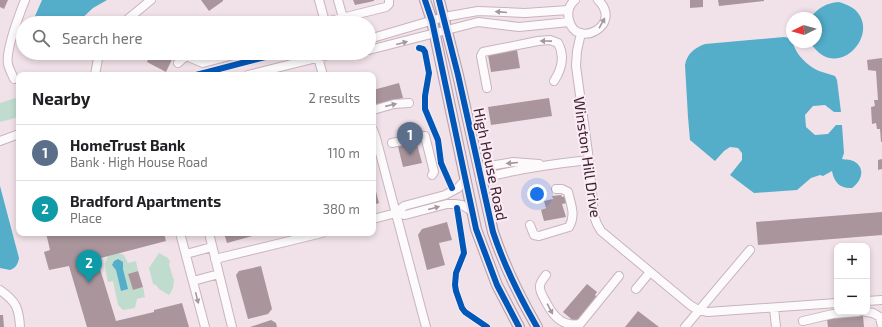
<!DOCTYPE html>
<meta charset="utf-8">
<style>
:root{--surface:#fff;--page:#f2f2f2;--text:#202124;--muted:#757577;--line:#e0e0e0;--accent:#79636f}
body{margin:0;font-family:"Exo 2",sans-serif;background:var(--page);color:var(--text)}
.controls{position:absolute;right:12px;bottom:12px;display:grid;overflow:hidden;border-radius:8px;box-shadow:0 2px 6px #0003}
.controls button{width:36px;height:36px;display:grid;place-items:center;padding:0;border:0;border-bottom:1px solid var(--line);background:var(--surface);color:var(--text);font:20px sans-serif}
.compass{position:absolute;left:786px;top:12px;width:36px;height:36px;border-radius:50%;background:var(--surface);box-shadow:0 2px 6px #0003;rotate:265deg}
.you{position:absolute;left:537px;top:194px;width:14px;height:14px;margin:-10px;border:3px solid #fff;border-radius:50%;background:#1a73e8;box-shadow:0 0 0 6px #1a73e833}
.badge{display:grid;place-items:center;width:26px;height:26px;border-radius:50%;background:var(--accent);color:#fff;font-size:13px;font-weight:700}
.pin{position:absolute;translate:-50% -33px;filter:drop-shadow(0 1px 2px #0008)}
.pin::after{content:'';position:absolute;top:21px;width:14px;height:12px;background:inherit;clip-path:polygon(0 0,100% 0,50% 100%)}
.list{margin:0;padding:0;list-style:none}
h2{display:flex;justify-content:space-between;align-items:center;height:52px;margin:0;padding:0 16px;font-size:17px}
h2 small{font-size:13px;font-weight:400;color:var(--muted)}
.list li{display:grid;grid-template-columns:26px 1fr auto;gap:12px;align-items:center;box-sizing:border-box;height:56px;padding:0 16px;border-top:1px solid var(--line)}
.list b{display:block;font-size:15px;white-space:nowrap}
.list p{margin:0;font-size:13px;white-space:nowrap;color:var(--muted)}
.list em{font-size:13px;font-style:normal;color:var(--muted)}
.icon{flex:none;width:22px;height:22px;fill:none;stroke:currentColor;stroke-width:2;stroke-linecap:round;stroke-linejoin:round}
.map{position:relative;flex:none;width:882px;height:327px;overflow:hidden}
.search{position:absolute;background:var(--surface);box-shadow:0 2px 6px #0003;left:16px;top:16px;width:360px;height:44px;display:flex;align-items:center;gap:10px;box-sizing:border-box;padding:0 14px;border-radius:22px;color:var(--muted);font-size:15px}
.panel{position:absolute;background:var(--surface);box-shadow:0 2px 6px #0003;left:16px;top:72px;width:360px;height:164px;border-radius:8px}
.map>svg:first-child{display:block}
.green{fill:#c0dccf}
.water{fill:#54aeca}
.building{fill:#aa959c}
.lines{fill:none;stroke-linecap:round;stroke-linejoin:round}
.minor-casing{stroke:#c8b4bf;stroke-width:10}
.major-casing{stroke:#b39daa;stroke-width:12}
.minor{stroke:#fdfafc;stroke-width:8}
.major{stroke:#ece3e8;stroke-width:10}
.cycleway-casing{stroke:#fbecf4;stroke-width:8}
.cycleway{stroke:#0057b8;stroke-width:6}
.oneway{fill:#a5979f}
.labels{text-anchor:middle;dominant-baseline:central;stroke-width:4;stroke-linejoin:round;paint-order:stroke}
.street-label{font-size:15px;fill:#391f2e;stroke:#fbecf4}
</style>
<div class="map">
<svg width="882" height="327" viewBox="0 0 882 327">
<rect width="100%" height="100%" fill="#f1e1e9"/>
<path class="green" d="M19,97V117L0,122V103Z
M118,253L124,255L128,263L136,261L138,271L128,274L133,290L143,287L145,297L137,299L135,308L123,310L118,305L113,281L108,282C106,272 103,265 108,256Z
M159,253L168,258L170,262L169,264L173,278L174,279L173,288L169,295L159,289L156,285L153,284L149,268Z"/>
<path class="water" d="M42,0H107L93,8L77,23H32Z
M839,2C845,4 854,7 858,13C878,38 835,83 810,42H816V18H810C818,8 826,3 839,2Z
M784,37C794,38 792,44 797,52C801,59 811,68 819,71C824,73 830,74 835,76L837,80L841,112H834L825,105L813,106L805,115L806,127L815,135L828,134L836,125H842L844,153L842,159C846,160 851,159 855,162C866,169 861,182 852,188C840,189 834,182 832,171L823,176L820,175L811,178L797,190L754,193L730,175L742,160V153L738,148L730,147L724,151L715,161L690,140L688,117L685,65C687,54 694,48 705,44Z
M0,186L19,258C18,265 15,268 10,270L0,268Z
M118,259L123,262V269L128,289L121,291L116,270L112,265L114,261Z"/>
<path class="building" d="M0,0H8L4,9L0,7Z
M201,0H223V1L209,11Z
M353,0H374V1L355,5Z
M690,0H703V7L690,8Z
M718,0H764V1L719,6Z
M517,50L520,68L491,72L488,55Z
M47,53H55L54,57L47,56Z
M151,53H175L166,72L147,62Z
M882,58V142H881L880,129H877L876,123L872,124L871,107L875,106L874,100H878L876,71L868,70L867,60Z
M399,83L403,98L373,105V90Z
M549,98L552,116L491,125L488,107Z
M403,136L406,147L417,144L422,163L403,167L396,138Z
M882,159V169L878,170V160Z
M373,180L379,203L373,205Z
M561,195L562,197L569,195L571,202L562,204L566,217L544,221L541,210L546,208L544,201L553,199L552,196Z
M882,212V235L758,245L756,222Z
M447,222L452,240L439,243L445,265L427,270L418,235L422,229Z
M46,233H164L166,241L97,259L116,321L154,312V310L182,303L189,327H87L69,266L49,270L44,252L50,250Z
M224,233H256V235L227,243Z
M261,266L272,309L268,314L248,319L236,275L239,271Z
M138,271L143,287L133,290L128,274Z
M587,284L597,292L595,295L598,298L586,313L584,312L576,323L563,312Z
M638,311L659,327H625Z
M0,315H3L4,327H0Z
M851,315V317L863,316L864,327H828L827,319H833L832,317Z
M271,320L276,323L277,327H250Z"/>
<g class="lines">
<defs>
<path id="minor" d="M319,0L325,22
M338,0L343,18
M575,0C569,5 567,12 569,20C576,50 624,25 598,0
M123,23L151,0
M322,23L386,7L389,4V0
M581,33L577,51L576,66L589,160L594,216L597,224L601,231L690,305L698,310L708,312L837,303
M369,39L444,17L478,11L525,13L568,10
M369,50L478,22L519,27L569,22
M317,54L323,75
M178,63L186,56L203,63L241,53
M95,75L99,53
M248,75L336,53
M14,79C12,74 9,69 8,64C5,50 20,13 25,0
M487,88L481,56L483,52L538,41L550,40L558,43C565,56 562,69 554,81
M373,110L394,104L409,103
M373,130L376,138L426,327
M0,141L19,134
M392,143L425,136L434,172L432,175
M478,168L513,162L539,164
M480,179C516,169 552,164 589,160
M396,213L405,215L447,204H455L462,205L472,211
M373,219L396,213L404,206L445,195L458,188L465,180
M530,225L534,235L539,236L569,227C576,215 571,205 568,192L562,189H556
M180,233L205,327
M209,233L232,327
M186,254L212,247
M215,259L322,233
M546,275C544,278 540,282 540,286C539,292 544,298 547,304C554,317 563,327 580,324L619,276
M193,281L219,274
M636,289L650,272
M0,290C16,301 19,308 20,327
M867,301L882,300
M774,308L776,327
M866,312L873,313L880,317L882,327
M803,321L833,314L858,312
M685,327L750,250"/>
<path id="major" d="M425,0L432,21L476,229L497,285L519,327
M439,0L458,75L493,232C504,265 519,296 537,327"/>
</defs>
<use href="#minor" class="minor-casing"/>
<use href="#major" class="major-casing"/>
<use href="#minor" class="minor"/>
<use href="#major" class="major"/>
<defs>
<path id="cycleway" d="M425,0L432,21L476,229L497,285L519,327
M439,0L458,75L493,232C504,265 519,296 537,327
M419,48L423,49L425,52L429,73L425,96V109L438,140L441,163L452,188
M196,75L281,53
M457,208L464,253L456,273L455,285L456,291L462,308L465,312L487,327"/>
</defs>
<use href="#cycleway" class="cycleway-casing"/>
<use href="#cycleway" class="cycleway"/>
</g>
<defs><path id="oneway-solid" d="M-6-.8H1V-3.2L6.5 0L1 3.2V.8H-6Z"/></defs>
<g class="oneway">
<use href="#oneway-solid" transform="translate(501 12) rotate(-175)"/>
<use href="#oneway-solid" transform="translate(602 23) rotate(-61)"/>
<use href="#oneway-solid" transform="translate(546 41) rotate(-179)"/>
<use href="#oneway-solid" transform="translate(402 43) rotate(-15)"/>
<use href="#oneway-solid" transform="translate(391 105) rotate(-13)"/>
<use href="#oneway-solid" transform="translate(512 163) rotate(175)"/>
<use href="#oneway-solid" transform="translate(434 208) rotate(-15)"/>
<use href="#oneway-solid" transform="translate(197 298) rotate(76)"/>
<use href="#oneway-solid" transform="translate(550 309) rotate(62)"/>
</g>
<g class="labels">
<g class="street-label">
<text transform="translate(588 157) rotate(82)">Winston Hill Drive</text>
<text transform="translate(491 164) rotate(78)">High House Road</text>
</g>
</g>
</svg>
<div class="controls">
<button>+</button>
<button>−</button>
</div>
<svg class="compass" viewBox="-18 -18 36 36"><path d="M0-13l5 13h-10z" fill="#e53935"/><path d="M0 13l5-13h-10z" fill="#757577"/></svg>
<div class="you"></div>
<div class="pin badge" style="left:410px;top:155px;background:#5c6f8a">1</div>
<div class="pin badge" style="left:89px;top:283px;background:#0f9aa8">2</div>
<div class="search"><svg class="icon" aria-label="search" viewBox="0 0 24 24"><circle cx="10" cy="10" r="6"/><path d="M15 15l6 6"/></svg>Search here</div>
<section class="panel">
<h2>Nearby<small>2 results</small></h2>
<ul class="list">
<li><span class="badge" style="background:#5c6f8a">1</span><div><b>HomeTrust Bank</b><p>Bank · High House Road</p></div><em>110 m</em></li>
<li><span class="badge" style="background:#0f9aa8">2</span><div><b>Bradford Apartments</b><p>Place</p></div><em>380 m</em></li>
</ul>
</section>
</div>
